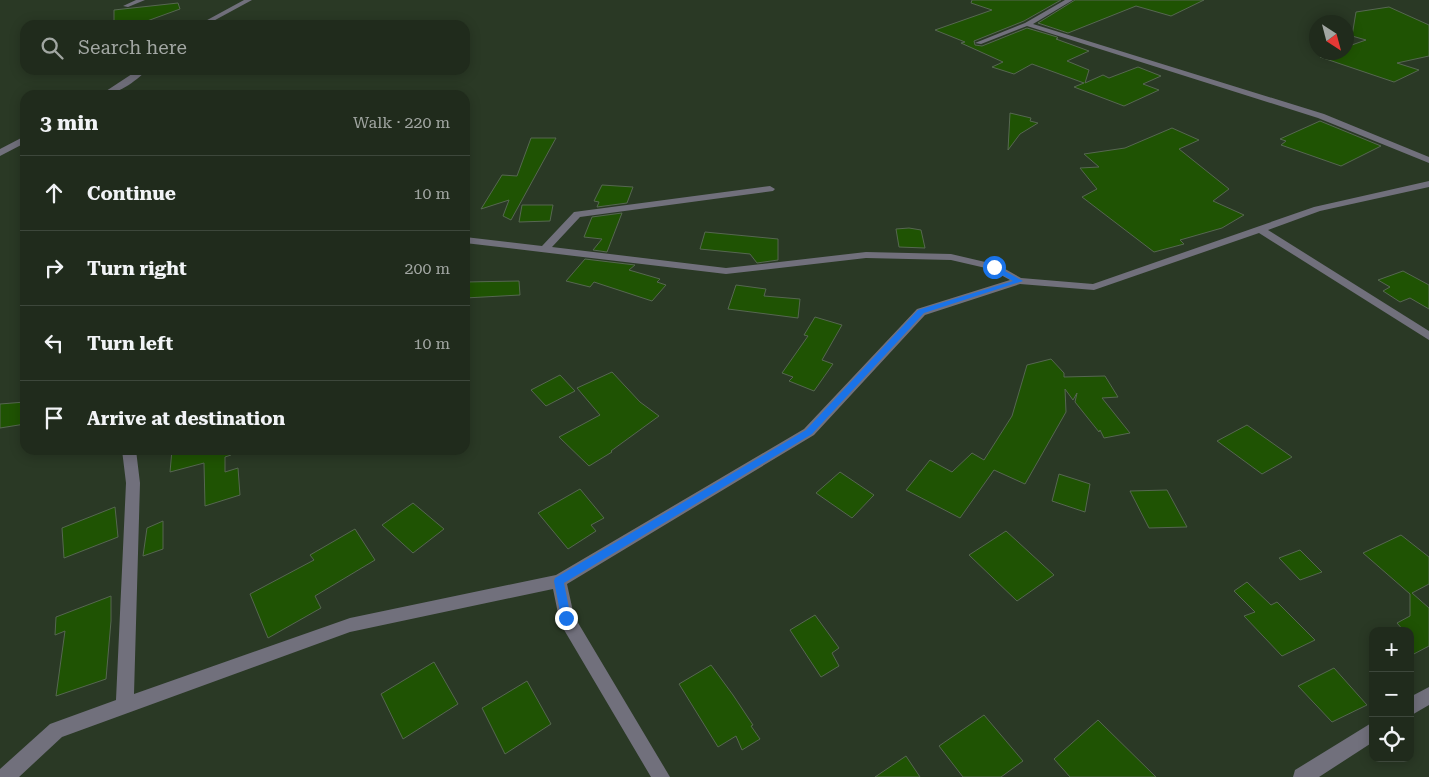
<!DOCTYPE html>
<meta charset="utf-8">
<style>
:root{--surface:#202b1c;--page:#283325;--text:#f1f3f6;--muted:#a2a7a3;--line:#3d473b}
body{margin:0;font-family:"Roboto Serif",serif;background:var(--page);color:var(--text)}
.controls{position:absolute;right:15px;bottom:15px;display:grid;overflow:hidden;border-radius:10px;box-shadow:0 2px 12px #0003}
.controls button{width:45px;height:45px;display:grid;place-items:center;padding:0;border:0;border-bottom:1px solid var(--line);background:var(--surface);color:var(--text);font:25px sans-serif}
.compass{position:absolute;left:1309px;top:15px;width:45px;height:45px;border-radius:50%;background:var(--surface);box-shadow:0 2px 12px #0003;rotate:144deg}
.stop{position:absolute;width:15px;height:15px;margin:-11px;border:4px solid #1a73e8;border-radius:50%;background:#fff}
.stop.end{background:#1a73e8;border-color:#fff;box-shadow:0 1px 5px #0008}
.list{margin:0;padding:0;list-style:none}
h2{display:flex;justify-content:space-between;align-items:center;height:65px;margin:0;padding:0 20px;font-size:21px}
h2 small{font-size:16px;font-weight:400;color:var(--muted)}
.list li{display:grid;grid-template-columns:32px 1fr auto;gap:15px;align-items:center;box-sizing:border-box;height:75px;padding:0 20px;border-top:1px solid var(--line)}
.list b{display:block;font-size:19px;white-space:nowrap}
.list em{font-size:16px;font-style:normal;color:var(--muted)}
.icon{flex:none;width:28px;height:28px;fill:none;stroke:currentColor;stroke-width:2;stroke-linecap:round;stroke-linejoin:round}
.map{position:relative;flex:none;width:1429px;height:777px;overflow:hidden}
.search{position:absolute;background:var(--surface);box-shadow:0 2px 12px #0003;left:20px;top:20px;width:450px;height:55px;display:flex;align-items:center;gap:12px;box-sizing:border-box;padding:0 18px;border-radius:15px;color:var(--muted);font-size:19px}
.panel{position:absolute;background:var(--surface);box-shadow:0 2px 12px #0003;left:20px;top:90px;width:450px;height:365px;border-radius:15px}
.map>svg:first-child{display:block}
.building{fill:#1f5303;stroke:#566751}
.lines{fill:none;stroke-linecap:round;stroke-linejoin:round}
.minor{fill:#71707c;fill-rule:evenodd}
.route{fill:#1a73e8}
</style>
<div class="map">
<svg width="1429" height="777" viewBox="0 0 1429 777">
<rect width="100%" height="100%" fill="#2a3925"/>
<path class="building" d="M972,0H1061L1024,21L974,41L975,45L982,46L1027,28L1057,37L1058,38L1056,39L1089,51L1067,61L1089,70L1085,83L1103,75L1109,78L1138,67L1161,76L1143,84L1159,90L1124,106L1074,87L1084,83L1032,64L1014,74L992,67L1003,62L961,43L965,42L935,30L992,10L971,3Z
M1075,0H1204L1171,16L1136,6L1068,33L1038,23Z
M178,3L180,9L136,25H114V10Z
M1389,7L1429,25V56L1397,63L1419,70L1394,82L1320,57L1332,52H1346V47L1366,40L1352,36L1356,12Z
M1010,113L1031,118L1030,121L1038,123L1020,134L1008,150Z
M1320,121L1381,146L1341,166L1281,145L1286,141L1280,139Z
M1172,128L1199,140L1179,149L1229,189L1213,201L1244,215L1222,228L1180,240L1184,244L1154,252L1082,197L1097,189L1080,168L1099,167L1084,154L1125,148Z
M531,138H556L511,220L503,216L509,200L481,209L502,175L517,176Z
M602,185L633,187L627,203L597,207L599,202L594,201Z
M522,205H553L550,221L519,222Z
M622,213L607,252L593,250L602,239L584,237L592,217Z
M909,228L921,230L925,248L899,247L896,229Z
M705,232L778,239V260L757,263L750,254L700,249Z
M585,259L635,265L629,270L660,279L657,282L666,285L652,301L594,282L590,287L566,281Z
M1403,271L1429,285V309L1410,298L1400,302L1383,291L1390,287L1378,280Z
M519,281L520,295L465,298V282Z
M736,285L766,289L764,296L800,299L798,318L728,309Z
M815,317L842,325L822,360L833,364L814,391L789,381L793,377L782,373L808,336L804,335Z
M1051,359L1064,373V377L1105,376L1118,397L1102,398L1130,433L1104,438L1100,430L1099,432L1075,402L1077,393L1073,400L1065,389L1066,412L1025,484L994,470L960,518L906,490L930,460L952,472L972,453L984,460L1012,416L1027,365Z
M612,372L640,402L659,416L611,451L612,452L589,466L559,437L600,415L577,388Z
M560,375L575,391L546,406L531,390Z
M25,402V424L0,428V404Z
M1247,425L1292,457L1262,474L1217,441Z
M172,450H230L231,455L225,457V472L238,468L240,495L205,506L204,463L170,472Z
M840,472L874,495L852,518L816,493Z
M1059,474L1090,484L1085,512L1052,501Z
M580,489L604,518L591,525L596,531L568,549L538,513Z
M1167,490L1187,527L1149,528L1130,491Z
M413,503L444,529L413,553L382,525Z
M115,507L118,537L64,558L62,528Z
M163,521V549L143,556L147,528Z
M355,529L375,560L315,596L321,608L268,638L250,594L314,560L310,555Z
M1006,531L1054,575L1017,601L969,555Z
M1401,535L1429,557V584L1412,593L1429,608V646L1410,656V631H1404L1397,623L1410,616V594L1363,553Z
M1300,550L1322,572L1300,580L1279,558Z
M1247,582L1271,605L1277,602L1315,640L1282,656L1244,616L1255,612L1234,591Z
M111,596V621L106,679L56,696L65,631L55,635L56,617Z
M815,615L839,648L832,653L839,666L821,677L790,630Z
M434,662L458,704L403,739L381,694Z
M711,665L733,695L753,725L751,726L760,739L742,750L736,736L718,747L679,684Z
M1334,668L1367,705L1332,722L1298,686Z
M527,681L551,724L505,754L482,708Z
M984,715L1023,761L1001,777H963L939,746Z
M1098,720L1156,777H1070L1054,759Z
M906,756L920,777H875Z"/>
<g class="lines">
<path class="minor" d="M136,0H145L128,7L123,6Z
M244,0H252L206,25H198Z
M1065,0H1073L1033,24L1324,114L1429,157V163L1318,118L1027,26L981,44L975,43L1025,23Z
M138,70H147C135,82 117,95 100,95Z
M25,136V143L0,156V149Z
M1429,181V187L1320,211L1268,230L1429,331V340L1259,233L1094,290L1020,284L925,315L814,435L567,584L574,616L670,777H651L560,623L553,589L350,632L62,737L19,777H0V769L50,724L116,700L126,483L122,450H136L140,483L134,694L350,618L556,575L804,429L917,309L1010,280L990,269L951,260L866,258L726,274L465,243V237L542,246L574,212L770,186L775,189L773,191L580,217L552,247L726,268L866,252L951,254L998,265L1021,278L1093,284L1314,207Z
M1429,687V705L1410,716V697Z
M1373,722V742L1319,777H1293L1295,770Z"/>
</g>
<path class="route" d="M994,265L1023,281L924,313L812,434L564,583L571,618L569,622H562L554,581L555,578L806,430L918,310L1013,281L992,269L991,267Z"/>
</svg>
<div class="controls">
<button>+</button>
<button>−</button>
<button><svg class="icon" aria-label="locate" viewBox="0 0 24 24"><circle cx="12" cy="12" r="6"/><path d="M12 2v4M12 18v4M2 12h4M18 12h4"/></svg></button>
</div>
<svg class="compass" viewBox="-18 -18 36 36"><path d="M0-13l5 13h-10z" fill="#e53935"/><path d="M0 13l5-13h-10z" fill="#a2a7a3"/></svg>
<div class="stop" style="left:994px;top:267px"></div>
<div class="stop end" style="left:566px;top:618px"></div>
<div class="search"><svg class="icon" aria-label="search" viewBox="0 0 24 24"><circle cx="10" cy="10" r="6"/><path d="M15 15l6 6"/></svg>Search here</div>
<section class="panel">
<h2>3 min<small>Walk · 220 m</small></h2>
<ul class="list">
<li><svg class="icon" aria-label="ahead" viewBox="0 0 24 24"><path d="M12 20V5M6 11l6-6 6 6"/></svg><div><b>Continue</b></div><em>10 m</em></li>
<li><svg class="icon" aria-label="right" viewBox="0 0 24 24"><path d="M7 20v-9h11M14 6l5 5-5 5"/></svg><div><b>Turn right</b></div><em>200 m</em></li>
<li><svg class="icon" aria-label="left" viewBox="0 0 24 24"><path d="M17 20v-9H6M10 6l-5 5 5 5"/></svg><div><b>Turn left</b></div><em>10 m</em></li>
<li><svg class="icon" aria-label="arrive" viewBox="0 0 24 24"><path d="M6 21V4h12l-3 4 3 4H6"/></svg><div><b>Arrive at destination</b></div></li>
</ul>
</section>
</div>
